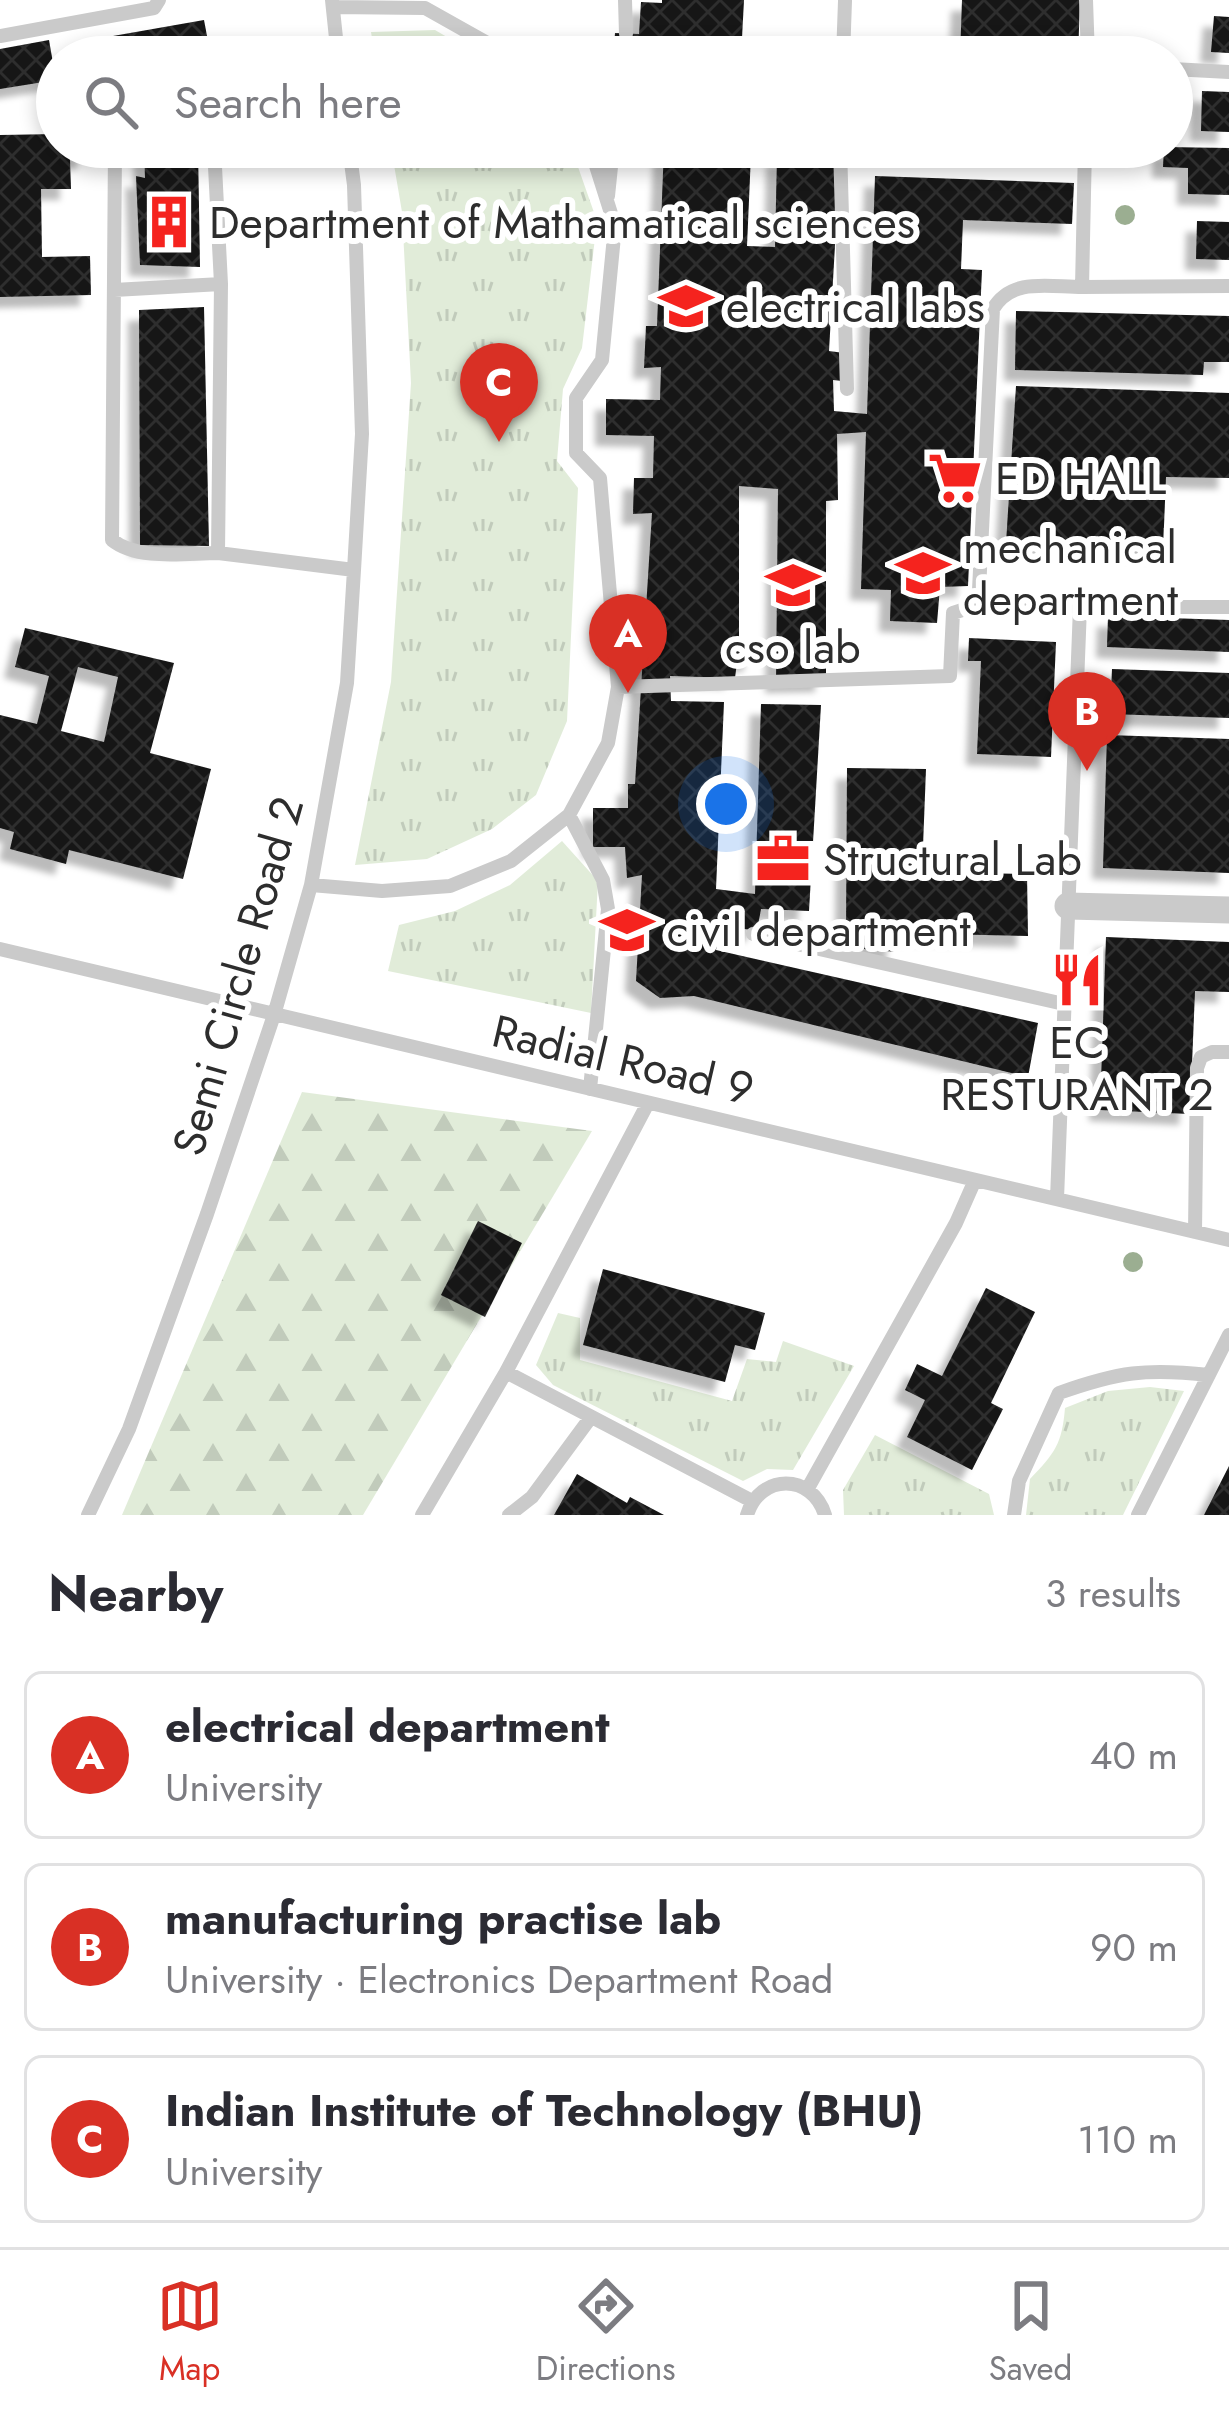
<!DOCTYPE html>
<meta charset="utf-8">
<style>
:root{--surface:#fff;--page:#f2f2f3;--text:#2b2b33;--muted:#7c7c81;--line:#e1e1e2;--accent:#d93025}
body{margin:0;font-family:Jost,sans-serif;background:var(--page);color:var(--text)}
.you{position:absolute;left:726px;top:804px;width:42px;height:42px;margin:-30px;border:9px solid #fff;border-radius:50%;background:#1a73e8;box-shadow:0 0 0 18px #1a73e833}
.badge{display:grid;place-items:center;width:78px;height:78px;border-radius:50%;background:var(--accent);color:#fff;font-size:39px;font-weight:700}
.pin{position:absolute;translate:-50% -99px;filter:drop-shadow(0 3px 6px #0008)}
.pin::after{content:'';position:absolute;top:63px;width:42px;height:36px;background:inherit;clip-path:polygon(0 0,100% 0,50% 100%)}
.list{margin:0;padding:0;list-style:none}
h2{display:flex;justify-content:space-between;align-items:center;height:156px;margin:0;padding:0 48px;font-size:51px}
h2 small{font-size:39px;font-weight:400;color:var(--muted)}
.list li{display:grid;grid-template-columns:78px 1fr auto;gap:36px;align-items:center;box-sizing:border-box;height:168px;margin:0 24px 24px;padding:0 24px;border:3px solid var(--line);border-radius:18px}
.list b{display:block;font-size:45px;white-space:nowrap}
.list p{margin:0;font-size:39px;white-space:nowrap;color:var(--muted)}
.list em{font-size:39px;font-style:normal;color:var(--muted)}
.icon{flex:none;width:66px;height:66px;fill:none;stroke:currentColor;stroke-width:2;stroke-linecap:round;stroke-linejoin:round}
.map{position:relative;flex:none;width:1229px;height:1515px;overflow:hidden}
.search{position:absolute;background:var(--surface);box-shadow:0 6px 18px #0003;left:36px;right:36px;top:36px;height:132px;display:flex;align-items:center;gap:30px;box-sizing:border-box;padding:0 42px;border-radius:66px;color:var(--muted);font-size:45px}
.sheet{height:732px;background:var(--surface)}
nav{display:flex;justify-content:space-around;align-items:center;box-sizing:border-box;height:168px;border-top:3px solid var(--line);background:var(--surface);font-size:33px;color:var(--muted)}
nav a{display:grid;justify-items:center;gap:6px}
nav .on{color:var(--accent)}
.map>svg:first-child{display:block}
.grass{fill:url(#grass-tufts)}
.forest{fill:url(#forest-firs)}
.building{fill:url(#building-cross-hatch);fill-rule:evenodd;filter:url(#shadow)}
.lines{fill:none;stroke-linecap:round;stroke-linejoin:round}
.service{stroke:#cacaca;stroke-width:14}
.minor{stroke:#cacaca;stroke-width:27}
.tree{fill:#9bae91}
.labels{text-anchor:middle;dominant-baseline:central;stroke-width:12;stroke-linejoin:round;paint-order:stroke}
.poi-label{font-size:45px;fill:#2d2d2d;stroke:#fff;text-anchor:start}
.street-label{font-size:45px;fill:#2d2d2d;stroke:#fff}
</style>
<div class="map">
<svg width="1229" height="1515" viewBox="0 0 1229 1515">
<defs>
<pattern id="grass-tufts" width="24" height="20" patternUnits="userSpaceOnUse" patternTransform="scale(3)"><rect width="24" height="20" fill="#e1ecd9"/><path d="M3 7l-1-3M5 7V3M7 7l1-3M15 17l-1-3M17 17v-4M19 17l1-3" fill="none" stroke="#c1cbbb"/></pattern>
<pattern id="forest-firs" width="22" height="20" patternUnits="userSpaceOnUse" patternTransform="scale(3)"><rect width="22" height="20" fill="#e1ecd9"/><path d="M5 1l3.5 6h-7zM16 11l3.5 6h-7z" fill="#c1cbbb"/></pattern>
<pattern id="building-cross-hatch" width="8" height="8" patternUnits="userSpaceOnUse" patternTransform="scale(3)"><rect width="8" height="8" fill="#141414"/><path d="M0 0l8 8M0 8l8-8" fill="none" stroke="#2e2e2e"/></pattern>
<filter id="shadow"><feDropShadow dx="-11" dy="11" stdDeviation="3" flood-color="#0004"/></filter>
</defs>
<rect width="100%" height="100%" fill="#fff"/>
<path class="grass" d="M435,30L481,57H375L371,32Z
M391,147H571L597,221L582,348L563,389L557,461L578,488L567,721L536,795L492,829L427,859L355,865L391,682L411,383L402,212Z
M562,841L598,881L591,1013L388,971L399,925L455,911L510,885Z
M558,1313L580,1318V1360L732,1401L747,1359L776,1362L783,1341L854,1366L793,1470L767,1469L743,1481L553,1385L536,1365Z
M1150,1387L1184,1391L1123,1515H1026L1030,1479C1055,1453 1062,1444 1065,1408L1108,1391Z
M875,1435L989,1494L994,1515H844L843,1490Z"/>
<path class="forest" d="M302,1092L592,1131L363,1515H122Z"/>
<path class="building" d="M662,0H744L741,57H613L615,33L639,34L641,2L662,3Z
M962,0H1080L1078,57H960Z
M1214,16L1229,17V53L1211,52Z
M204,20L211,57H117L113,36Z
M49,40L56,80L0,89V49Z
M1202,91L1229,92V132L1201,131Z
M57,134V147H88V158L70,159L71,189H41L42,257L90,256L91,295L0,297V135Z
M144,147H198L200,267L140,265L136,176L145,178Z
M664,147H676V153L751,154L747,246L775,247L777,155L840,157L829,351L844,353L842,381L833,380L834,411L867,414L875,176L1074,183L1072,224L963,220L961,269L982,270L968,586L940,587L937,623L890,621L891,590L861,589L866,432L837,434L838,500L826,501V681L776,682L778,489L739,486V641L754,639L755,660L737,662L735,678L670,676L671,701L724,702L716,889L755,894L761,704L821,705L809,911L761,909L757,931L720,925L716,950L1038,1023L1028,1077L694,996L660,998L636,981L642,875L627,878L625,847H593V808H628V784H635L652,513L633,514L634,478H653L654,436L606,435V399L660,400L661,367L644,368L646,326H657Z
M1164,147L1229,148V195L1188,194V168L1163,167Z
M1197,221L1229,222V260L1196,259Z
M204,307L209,546L140,545L139,310Z
M1016,311L1229,316V362H1204L1203,375L1015,370Z
M1016,386L1229,393V478L1166,477L1163,550L1006,543Z
M1108,616L1229,620V652L1107,647Z
M25,628L174,663L150,753L211,769L183,879L69,850L66,864L10,849L14,832L0,828V715L37,724L49,676L15,667ZM78,667L118,677L104,742L61,731Z
M969,638L1056,642L1051,757L977,754L981,661H968Z
M1112,669L1229,673V718L1110,714Z
M1107,735L1229,739V873L1103,868Z
M847,768L926,769L922,872L1027,874L1028,936L898,933L897,952L864,949L865,933L846,932Z
M1106,937L1229,942V992L1195,991L1190,1114L1100,1110Z
M478,1221L522,1243L485,1317L441,1295Z
M603,1269L765,1313L755,1350L735,1345L725,1382L583,1345Z
M986,1288L1035,1312L991,1403L1003,1409L972,1470L907,1437L925,1400L905,1390L917,1364L942,1376Z
M1229,1466V1515H1204Z
M577,1474L627,1503L630,1497L664,1515H554Z"/>
<g class="lines">
<path class="service" d="M332,0L338,57
M625,0L626,34
M1086,0L1088,57
M333,7L425,8L512,57
M0,36L154,8L159,0
M843,57L845,1
M1172,69L1229,72
M115,147L112,540C138,561 186,553 218,553
M214,147L221,284L218,553L354,570
M840,147L847,389
M1008,147H1085
M1085,147L1082,287L1229,286
M608,196L613,147
M1082,287C1049,287 1012,277 993,309L979,590L990,601L1080,607H1229
M114,290L221,284
M618,687L950,676L953,613L990,601
M569,815L603,880L608,909L590,1089
M311,885L382,891L450,886L511,861L569,815L608,743L618,687L600,478L576,453V398L602,360L615,226L590,147
M753,934L1064,1004
M0,949L1229,1240
M1057,1199L1080,607
M1195,1232L1197,1068L1201,1057L1212,1052H1229
M506,1372L752,1501
M808,1488L956,1223L975,1180
M88,1515L129,1429L207,1214L274,1015L311,885L347,683L354,570L362,434L354,185L349,147
M422,1515L506,1372L648,1103
M509,1515L532,1497L591,1417
M747,1515C760,1473 812,1473 825,1515
M1014,1515L1019,1481L1059,1393C1118,1372 1146,1368 1209,1375
M1138,1515L1229,1335"/>
<path class="minor" d="M1068,906L1229,910"/>
</g>
<g class="tree">
<circle cx="1125" cy="215" r="10"/>
<circle cx="1133" cy="1262" r="10"/>
</g>
<defs>
<symbol id="building-bare" viewBox="-9 -9 18 18"><path d="M-4-6H4V6H1V3H-1V6H-4ZM-2.5-4.3h1.7v1.8h-1.7ZM.8-4.3h1.7v1.8H.8ZM-2.5-1h1.7V.8h-1.7ZM.8-1h1.7V.8H.8Z" fill="#f5231e" stroke="#fff" stroke-width="2.5" paint-order="stroke"/></symbol>
<symbol id="university-bare" viewBox="-9 -9 18 18"><path d="M0-5L7-2L0 1L-7-2ZM-4 1L0 2.5L4 1V4Q0 6-4 4Z" fill="#f5231e" stroke="#fff" stroke-width="2.5" paint-order="stroke"/></symbol>
<symbol id="supermarket-bare" viewBox="-9 -9 18 18"><path d="M-6-5.5h2.5l.6 2H6L4.5 2H-2.5L-4.4-4H-6ZM-1.5 3.2a1.3 1.3 0 1 0 .1 0ZM3 3.2a1.3 1.3 0 1 0 .1 0Z" fill="#f5231e" stroke="#fff" stroke-width="2.5" paint-order="stroke"/></symbol>
<symbol id="office-bare" viewBox="-9 -9 18 18"><path d="M-6-3h4V-5.5h4V-3h4V5H-6ZM-1-4.5V-3h2v-1.5ZM-6 0V1H6V0Z" fill="#f5231e" stroke="#fff" stroke-width="2.5" paint-order="stroke"/></symbol>
<symbol id="restaurant-bare" viewBox="-9 -9 18 18"><path d="M-5-6h1v4h1v-4h1v4h1v-4h1v5L-1.5 .5V6h-2V.5L-5-1ZM5-6V6H3V1.5H1.5Q1.5-4 5-6Z" fill="#f5231e" stroke="#fff" stroke-width="2.5" paint-order="stroke"/></symbol>
</defs>
<g fill-rule="evenodd">
<use href="#building-bare" x="131" y="184" width="76" height="76"/>
<use href="#university-bare" x="648" y="268" width="76" height="76"/>
<use href="#supermarket-bare" x="917" y="440" width="76" height="76"/>
<use href="#university-bare" x="885" y="535" width="76" height="76"/>
<use href="#university-bare" x="755" y="547" width="76" height="76"/>
<use href="#office-bare" x="745" y="821" width="76" height="76"/>
<use href="#university-bare" x="589" y="892" width="76" height="76"/>
<use href="#restaurant-bare" x="1039" y="942" width="76" height="76"/>
</g>
<g class="labels">
<g class="poi-label">
<text x="209" y="222">Department of Mathamatical sciences</text>
<text x="726" y="306">electrical labs</text>
<text x="995" y="478">ED HALL</text>
<text x="963" y="547">mechanical<tspan x="963" dy="52">department</tspan></text>
<text x="793" y="647" text-anchor="middle">cso lab</text>
<text x="823" y="859">Structural Lab</text>
<text x="667" y="930">civil department</text>
<text x="1077" y="1042" text-anchor="middle">EC<tspan x="1077" dy="52">RESTURANT 2</tspan></text>
</g>
<g class="street-label">
<text transform="translate(238 976) rotate(-74)">Semi Circle Road 2</text>
<text transform="translate(623 1060) rotate(13)">Radial Road 9</text>
</g>
</g>
</svg>
<div class="you"></div>
<div class="pin badge" style="left:628px;top:693px">A</div>
<div class="pin badge" style="left:1087px;top:771px">B</div>
<div class="pin badge" style="left:499px;top:442px">C</div>
<div class="search"><svg class="icon" aria-label="search" viewBox="0 0 24 24"><circle cx="10" cy="10" r="6"/><path d="M15 15l6 6"/></svg>Search here</div>
</div>
<section class="sheet">
<h2>Nearby<small>3 results</small></h2>
<ul class="list">
<li><span class="badge">A</span><div><b>electrical department</b><p>University</p></div><em>40 m</em></li>
<li><span class="badge">B</span><div><b>manufacturing practise lab</b><p>University · Electronics Department Road</p></div><em>90 m</em></li>
<li><span class="badge">C</span><div><b>Indian Institute of Technology (BHU)</b><p>University</p></div><em>110 m</em></li>
</ul>
</section>
<nav>
<a class="on"><svg class="icon" aria-label="map" viewBox="0 0 24 24"><path d="M3 6l6-2 6 2 6-2v14l-6 2-6-2-6 2zM9 4v14M15 6v14"/></svg>Map</a>
<a><svg class="icon" aria-label="directions" viewBox="0 0 24 24"><path d="M12 3l9 9-9 9-9-9zM9 14v-3h6M13 9l2 2-2 2"/></svg>Directions</a>
<a><svg class="icon" aria-label="saved" viewBox="0 0 24 24"><path d="M7 4h10v16l-5-4-5 4z"/></svg>Saved</a>
</nav>
